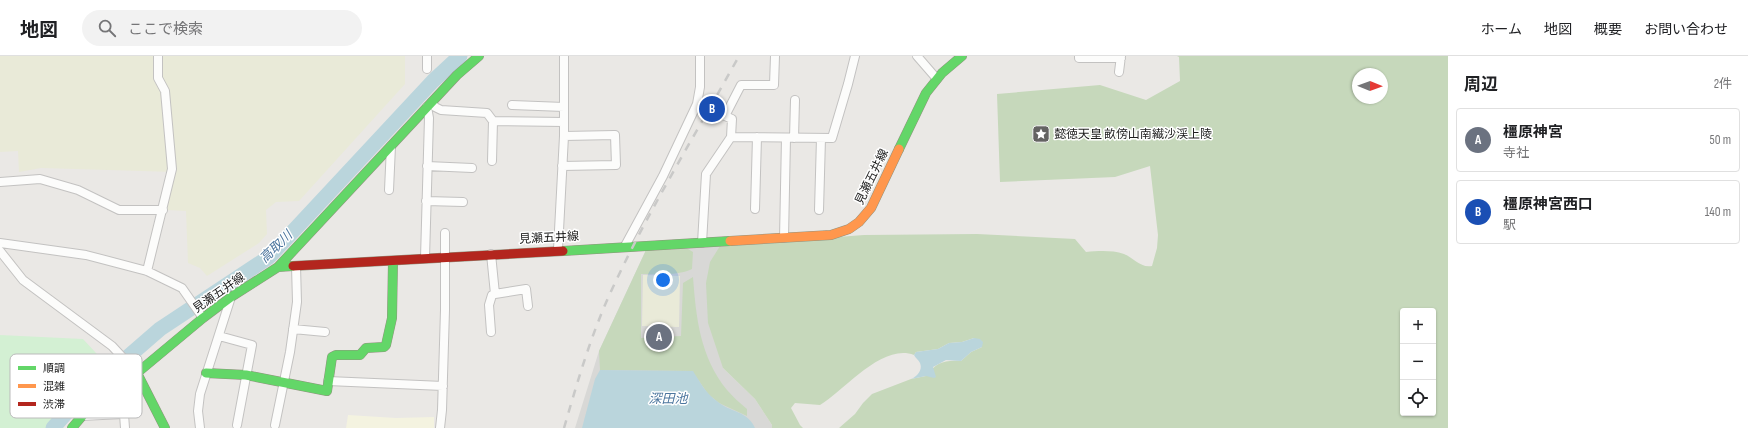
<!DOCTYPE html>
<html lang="ja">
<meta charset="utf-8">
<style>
:root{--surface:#fff;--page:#f2f2f2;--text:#202124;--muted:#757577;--line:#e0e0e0;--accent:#1a73e8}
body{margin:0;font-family:"Sofia Sans Condensed","Noto Sans JP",sans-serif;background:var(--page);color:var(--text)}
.controls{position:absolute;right:12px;bottom:12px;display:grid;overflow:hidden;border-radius:4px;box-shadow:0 1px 3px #0004}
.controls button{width:36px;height:36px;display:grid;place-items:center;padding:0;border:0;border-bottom:1px solid var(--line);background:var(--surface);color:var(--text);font:20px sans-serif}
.compass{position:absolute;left:1352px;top:12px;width:36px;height:36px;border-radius:50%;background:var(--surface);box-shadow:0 1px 3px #0004;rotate:91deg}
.you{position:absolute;left:663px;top:224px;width:14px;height:14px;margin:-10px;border:3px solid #fff;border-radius:50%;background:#1a73e8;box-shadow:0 0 0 6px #1a73e833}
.badge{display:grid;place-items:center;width:26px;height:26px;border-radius:50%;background:var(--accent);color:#fff;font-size:13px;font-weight:700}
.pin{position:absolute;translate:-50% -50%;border:2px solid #fff;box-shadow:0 1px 4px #0006}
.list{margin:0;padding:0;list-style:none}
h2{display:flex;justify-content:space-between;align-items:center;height:52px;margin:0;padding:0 16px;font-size:17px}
h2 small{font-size:13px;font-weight:400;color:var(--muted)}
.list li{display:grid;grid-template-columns:26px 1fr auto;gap:12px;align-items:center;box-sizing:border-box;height:64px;margin:0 8px 8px;padding:0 8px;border:1px solid var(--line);border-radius:4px}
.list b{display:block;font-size:15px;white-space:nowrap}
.list p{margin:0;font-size:13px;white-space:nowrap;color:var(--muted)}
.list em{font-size:13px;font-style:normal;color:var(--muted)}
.icon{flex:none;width:22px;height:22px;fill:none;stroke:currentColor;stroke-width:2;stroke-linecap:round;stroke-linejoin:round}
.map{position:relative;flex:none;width:1448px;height:372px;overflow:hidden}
header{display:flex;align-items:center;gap:24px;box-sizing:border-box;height:56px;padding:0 20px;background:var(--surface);border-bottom:1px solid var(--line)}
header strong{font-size:19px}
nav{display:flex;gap:22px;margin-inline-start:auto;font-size:14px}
.search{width:280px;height:36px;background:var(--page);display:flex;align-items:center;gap:10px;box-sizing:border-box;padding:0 14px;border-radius:22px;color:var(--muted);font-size:15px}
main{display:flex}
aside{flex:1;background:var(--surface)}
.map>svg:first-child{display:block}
.education{fill:#f4f3e0}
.religious{fill:#d8d8d6}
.farmland{fill:#e9ead8}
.forest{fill:#c6d8bb;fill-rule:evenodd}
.park{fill:#d3f0d3}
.water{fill:#bad5dc}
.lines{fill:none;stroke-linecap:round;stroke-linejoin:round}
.river{stroke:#bad5dc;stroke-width:15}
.street-casing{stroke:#c3c2c1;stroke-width:10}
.fast-casing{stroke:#91927e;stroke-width:10}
.slow-casing{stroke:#91927e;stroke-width:10}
.jam-casing{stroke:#91927e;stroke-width:10}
.street{stroke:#fcfcfb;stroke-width:8}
.fast{stroke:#63d668;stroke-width:9}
.slow{stroke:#ff974d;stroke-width:9}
.jam{stroke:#b3261e;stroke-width:9}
.rail{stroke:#c9c9c8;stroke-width:2.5;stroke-dasharray:8 8;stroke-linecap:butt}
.labels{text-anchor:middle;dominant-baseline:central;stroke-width:3;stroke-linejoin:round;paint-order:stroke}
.poi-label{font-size:12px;fill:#1c1c1c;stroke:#fff;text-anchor:start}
.street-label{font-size:12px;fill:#1c1c1c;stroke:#fff}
.water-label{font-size:13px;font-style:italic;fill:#4c769e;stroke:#fff}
.key{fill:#fff;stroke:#bbb;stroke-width:1}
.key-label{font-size:11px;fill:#1c1c1c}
</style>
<header>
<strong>地図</strong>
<div class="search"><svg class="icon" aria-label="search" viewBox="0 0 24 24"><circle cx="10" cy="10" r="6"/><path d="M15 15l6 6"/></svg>ここで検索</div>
<nav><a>ホーム</a><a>地図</a><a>概要</a><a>お問い合わせ</a></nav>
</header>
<main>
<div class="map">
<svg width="1448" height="372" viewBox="0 0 1448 372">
<rect width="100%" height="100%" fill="#eae8e5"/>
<path class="education" d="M348,359L396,362L434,361V372H346Z"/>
<path class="religious" d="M720,190L723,312L755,343L772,369V372H575L599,295L646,194Z"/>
<path class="farmland" d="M0,0H405V28L299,145L276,146L266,154L267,178L259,187L207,220L200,212L188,207L186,155L167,154L175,116L41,112L19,116L18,95L0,96Z
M643,219L680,220L679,271L642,270Z"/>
<path class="forest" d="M1177,0H1448V372H839L855,358L863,347L872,338L911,323L926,320C937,306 944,304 961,305L971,296L982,291L974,282L962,286L949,287L938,293L916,296L914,299C882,287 845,334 820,349L795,347L791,352L800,369L803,372H772V369L755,343L723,312L708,267L706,227L710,206L720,190L864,179L977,178L1075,183L1086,196C1098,195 1112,194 1124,198C1134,202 1140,212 1152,210L1157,192L1158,179L1150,110L1115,121L1000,126L997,38L1100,29L1146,44L1180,25L1179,1ZM1358,18H1382V42H1358ZM1403,255H1433V357H1403Z
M688,193L693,196L692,213C678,220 657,218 641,218V282L681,280L683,227L693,221C696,261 700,301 727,334C733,341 740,347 747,353V360L719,347L708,338L692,315L600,314L599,295L646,194Z"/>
<path class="park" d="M0,279L83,283L108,310L55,362L48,372H0Z"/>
<path class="water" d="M974,282L980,283L983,286L982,291L971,296L961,305L946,304L933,311L936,321L934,322L926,320L911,323C917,321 923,314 920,307C919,304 915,302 914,299L916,296L938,293L949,287L962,286Z
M600,314L693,315C700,326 706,338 718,346C730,356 748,355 755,372H582L595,323Z"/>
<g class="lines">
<path class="river" d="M53,372L77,345L160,273L269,201L433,25L460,0"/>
<defs>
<path id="street" d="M917,0L937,23
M1079,0V2H1121
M427,13V0
M1119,16L1121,0
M432,46L435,51L441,54L487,57L493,65L564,66
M512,49L564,51
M731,81L832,82L848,28L855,0
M794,82L795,44
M492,105L493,65
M427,110L472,112
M562,110L616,109L615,79L564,80
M0,126L40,123L78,134L119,154H163
M389,134L391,90
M426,145L463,146
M755,153L757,81
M819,154L821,82
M784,182L786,82
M0,187L86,199L147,215L182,232L203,262
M702,187L706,118L731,81L732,63L725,60L741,29H774L775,0
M625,190L663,120L697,48L700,31V0
M558,193L564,80V0
M0,195L23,224L112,290L137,317
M425,202L429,62L427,51
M147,215L172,113L165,35L158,22V0
M495,238L526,233L528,250
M293,273L325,276
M491,276L489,249L492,239L495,238L491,198
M219,280L252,289L237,369
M328,325L443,330
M81,360L124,358L125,372
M275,369L290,296L297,246L296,210
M200,372L198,355L200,338L231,241
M440,372L442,354L445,254V177"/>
<path id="fast" d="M899,93L926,37L942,17L962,0
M563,195L730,185
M278,211L457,19L479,0
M137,317L165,372
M206,317L246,319L327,335L332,301L336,299H360L366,292L384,291L386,289L392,262L393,205
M72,372L93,347L137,317L203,262L231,241L278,211L293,210"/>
<path id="slow" d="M730,185L831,179L849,173L859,166L871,152L899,93"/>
<path id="jam" d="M293,210L563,195"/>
</defs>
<use href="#street" class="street-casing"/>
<use href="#fast" class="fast-casing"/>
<use href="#slow" class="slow-casing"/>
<use href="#jam" class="jam-casing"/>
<use href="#street" class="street"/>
<use href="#fast" class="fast"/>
<use href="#slow" class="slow"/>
<use href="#jam" class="jam"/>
<path class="rail" d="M564,372C578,324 592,275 614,229C651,150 697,76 739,0"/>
</g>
<defs>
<symbol id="sight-square" viewBox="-11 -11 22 22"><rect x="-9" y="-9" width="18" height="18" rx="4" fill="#646362" stroke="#fff"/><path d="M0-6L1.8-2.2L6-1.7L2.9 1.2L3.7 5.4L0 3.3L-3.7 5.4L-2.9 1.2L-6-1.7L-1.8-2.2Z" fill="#fff"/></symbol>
</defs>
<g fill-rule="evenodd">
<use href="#sight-square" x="1031" y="68" width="20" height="20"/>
</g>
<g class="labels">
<g class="poi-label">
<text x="1054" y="78">懿徳天皇 畝傍山南繊沙渓上陵</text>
</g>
<g class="street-label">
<text transform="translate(872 121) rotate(-64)">見瀬五井線</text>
<text transform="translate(549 182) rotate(-3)">見瀬五井線</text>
<text transform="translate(219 237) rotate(-35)">見瀬五井線</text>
</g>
<g class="water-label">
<text transform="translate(276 191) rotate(-44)">高取川</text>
<text x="668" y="343">深田池</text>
</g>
</g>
<rect x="10" y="298" width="132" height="64" rx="6" class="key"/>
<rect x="18" y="310" width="18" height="4" fill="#63d668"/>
<rect x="18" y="328" width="18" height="4" fill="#ff974d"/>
<rect x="18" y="346" width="18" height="4" fill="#b3261e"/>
<g class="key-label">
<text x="43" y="316">順調</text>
<text x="43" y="334">混雑</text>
<text x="43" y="352">渋滞</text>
</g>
</svg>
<div class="controls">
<button>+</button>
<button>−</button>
<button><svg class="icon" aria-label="locate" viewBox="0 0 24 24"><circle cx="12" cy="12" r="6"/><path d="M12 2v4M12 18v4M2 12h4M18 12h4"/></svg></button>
</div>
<svg class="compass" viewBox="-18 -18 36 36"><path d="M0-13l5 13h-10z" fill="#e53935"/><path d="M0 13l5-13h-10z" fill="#757577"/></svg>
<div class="you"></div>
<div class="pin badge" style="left:659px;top:281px;background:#6b7280">A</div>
<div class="pin badge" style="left:712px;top:53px;background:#1a4fb4">B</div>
</div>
<aside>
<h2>周辺<small>2件</small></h2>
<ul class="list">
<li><span class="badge" style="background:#6b7280">A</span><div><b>橿原神宮</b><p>寺社</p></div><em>50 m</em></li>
<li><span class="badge" style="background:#1a4fb4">B</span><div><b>橿原神宮西口</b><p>駅</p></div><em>140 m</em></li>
</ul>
</aside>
</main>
